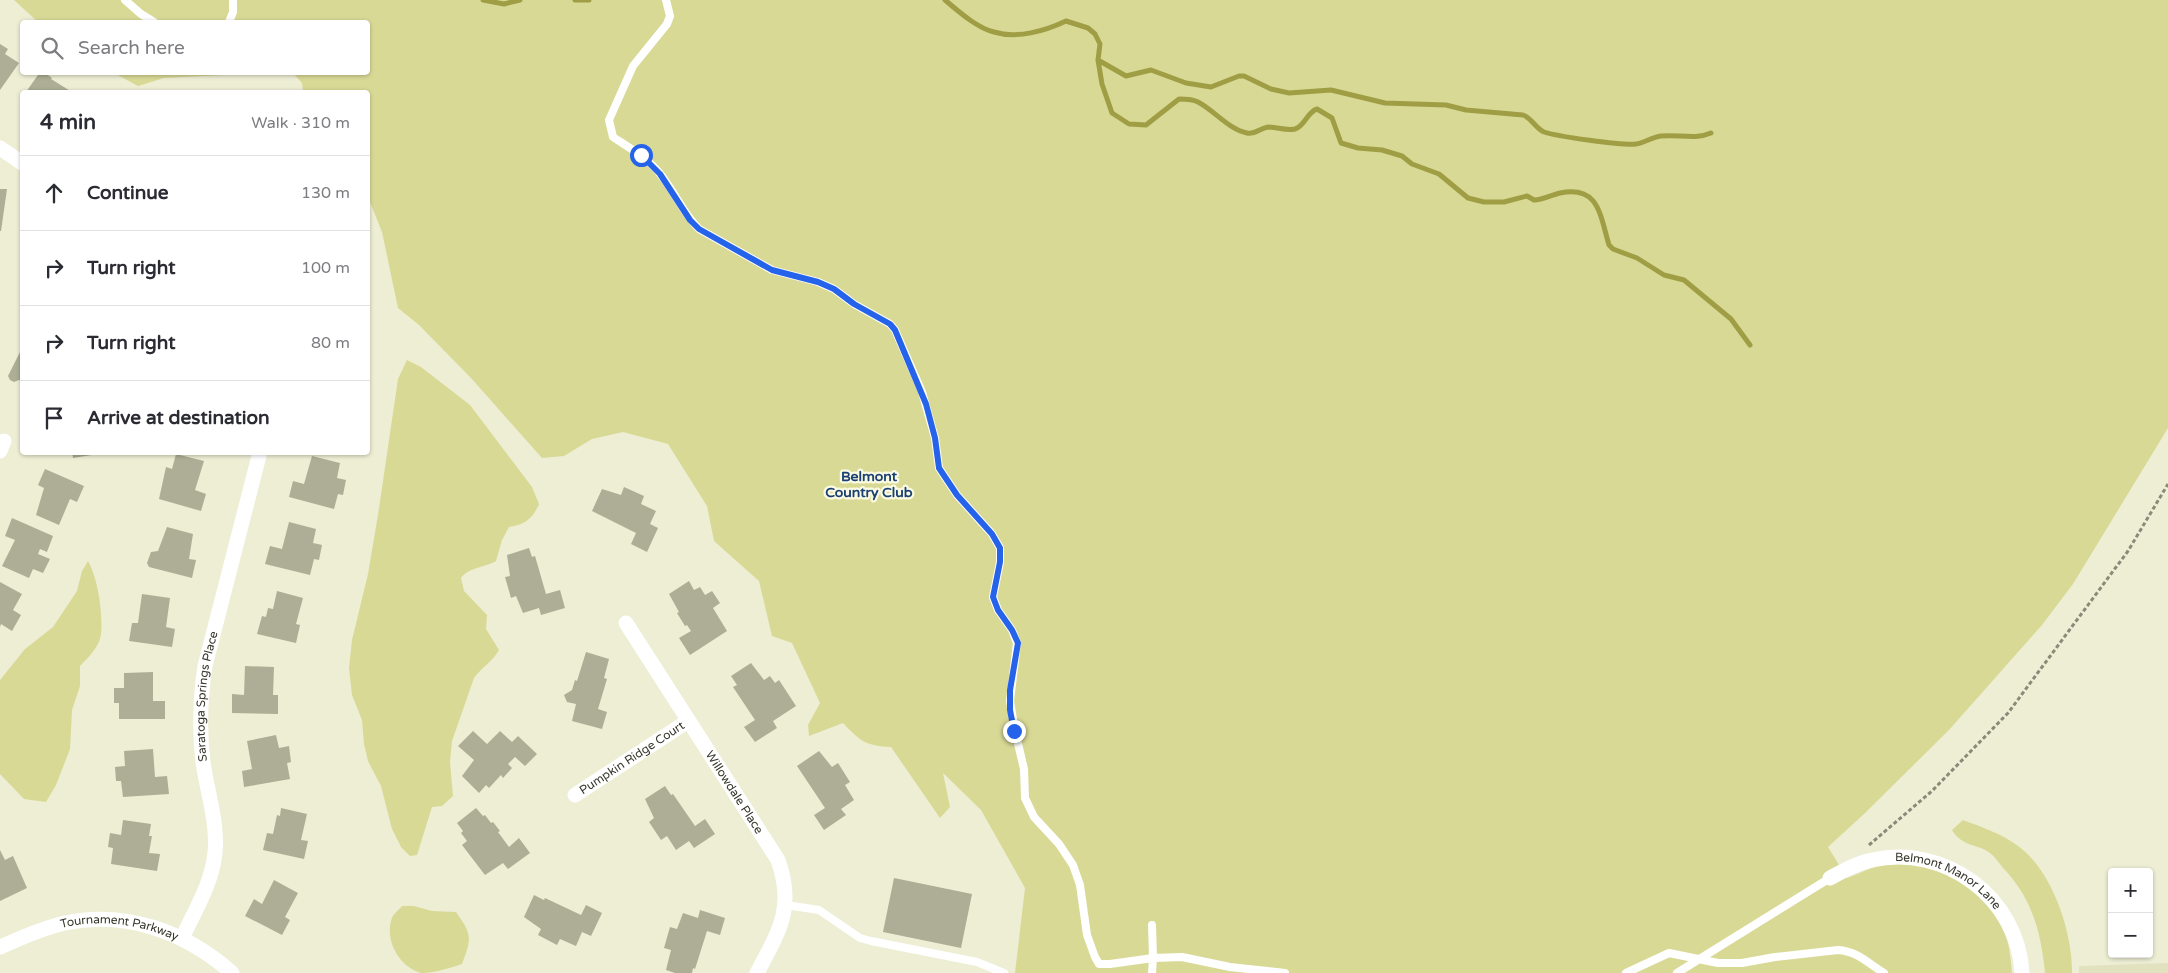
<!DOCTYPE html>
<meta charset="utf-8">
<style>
:root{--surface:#fff;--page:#f2f2f3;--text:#2b2b33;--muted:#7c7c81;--line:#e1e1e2}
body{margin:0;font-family:"Varela Round",sans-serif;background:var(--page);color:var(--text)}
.controls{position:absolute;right:15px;bottom:15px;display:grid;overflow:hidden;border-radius:5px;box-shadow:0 1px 4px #0004}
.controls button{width:45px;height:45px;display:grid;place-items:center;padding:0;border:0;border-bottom:1px solid var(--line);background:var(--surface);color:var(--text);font:25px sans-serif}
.stop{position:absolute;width:15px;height:15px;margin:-11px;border:4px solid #2563eb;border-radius:50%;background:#fff}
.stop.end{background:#2563eb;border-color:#fff;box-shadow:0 1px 5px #0008}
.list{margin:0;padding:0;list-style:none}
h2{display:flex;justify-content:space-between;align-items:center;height:65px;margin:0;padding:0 20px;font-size:21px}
h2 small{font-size:16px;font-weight:400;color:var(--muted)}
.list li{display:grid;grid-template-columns:32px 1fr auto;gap:15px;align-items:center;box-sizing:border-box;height:75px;padding:0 20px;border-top:1px solid var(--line)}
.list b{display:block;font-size:19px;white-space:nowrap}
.list em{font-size:16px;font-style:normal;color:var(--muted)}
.icon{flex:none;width:28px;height:28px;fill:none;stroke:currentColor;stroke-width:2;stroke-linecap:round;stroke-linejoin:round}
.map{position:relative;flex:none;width:2168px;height:973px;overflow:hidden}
.search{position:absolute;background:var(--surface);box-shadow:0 1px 4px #0004;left:20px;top:20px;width:350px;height:55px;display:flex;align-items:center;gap:12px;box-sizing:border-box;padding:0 18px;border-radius:5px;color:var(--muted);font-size:19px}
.panel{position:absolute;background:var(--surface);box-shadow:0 1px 4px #0004;left:20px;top:90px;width:350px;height:365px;border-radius:5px}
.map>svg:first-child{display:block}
.built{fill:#e2e2c1}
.green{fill:#d9d996}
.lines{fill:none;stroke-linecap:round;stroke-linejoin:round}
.stream{stroke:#a09e45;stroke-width:5}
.building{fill:#adae95}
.path{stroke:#8a8a79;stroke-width:3;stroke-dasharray:4 2.5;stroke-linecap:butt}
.lane{stroke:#fff;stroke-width:8}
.street{stroke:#fff;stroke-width:15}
.route{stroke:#2563eb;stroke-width:6}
.labels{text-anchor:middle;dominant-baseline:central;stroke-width:4.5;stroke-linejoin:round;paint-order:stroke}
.street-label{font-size:12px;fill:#37372d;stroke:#fafbe1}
.neighbourhood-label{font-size:14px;font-weight:bold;fill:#1b4075;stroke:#fafbe1}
</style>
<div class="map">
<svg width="2168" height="973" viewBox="0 0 2168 973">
<rect width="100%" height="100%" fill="#edeed4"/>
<path class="built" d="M2168,963V973H2079V966Z"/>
<path class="green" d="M14,0H2168V428L2073,584L2042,625L1949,730L1864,814L1828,847L1847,878C1863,872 1880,863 1898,863C1943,863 1996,898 2008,943C2010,952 2011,963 2012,973H1015L1025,888L981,810L943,773L950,807L940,818L891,747C866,746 860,741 843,723L809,736L808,725L820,703L792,643L772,636L759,581L714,541L707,506L668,444L623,432L592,439L564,456L542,458L471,378L419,325L398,308L382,232L368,197V92H303L302,83L293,73L368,72V22H38Z
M114,73V72L268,73L164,78L138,86Z
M407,360L421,367L470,405L532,487L539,504C532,520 525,524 509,527L502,540L496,561C484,568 469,567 461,578L464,591L487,615L486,629L499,650C492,662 482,667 474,678L452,741L450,762L453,796L442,806L432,807L417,855L410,856L401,847L392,829L381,786L368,761L364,744L362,720L352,695L349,668L352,640L368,574L378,515L398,379Z
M88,561C98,579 103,613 101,634C100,646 88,658 80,666V686L72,710L70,749L56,785L46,802L24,799L0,774V680L25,649L53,627L77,591L82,571Z
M1963,820C1982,827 2002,834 2018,846C2052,870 2073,933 2072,973H2045C2041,932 2032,898 2003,868C1999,863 1995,857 1990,853C1976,843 1962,847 1952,830Z
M402,906H414L432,911L456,912C472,935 472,937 462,964C451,968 434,973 421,973C399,967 384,940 392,918C393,914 399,910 402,906Z"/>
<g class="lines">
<path class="stream" d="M483,0L504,4L520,0
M575,0H589
M945,0C958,11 977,28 994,32C1017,39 1045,31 1066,21L1088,28L1095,34L1100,44L1098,60L1102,84L1112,113L1129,124L1146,125L1179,99C1185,99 1193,99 1198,102C1215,111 1228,129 1247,133C1255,135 1260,128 1268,127C1277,127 1286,131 1295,129C1305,126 1307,112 1317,109L1332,118L1341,143L1358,148L1382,150L1402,156L1412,164L1439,174L1468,198L1484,202H1504L1527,196L1534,200C1543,200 1551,195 1560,193C1599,185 1600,215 1609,245L1613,249L1637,258L1664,275L1684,280L1731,319L1750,345
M1098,60L1126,76L1151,70L1186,83L1211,87L1239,76H1244L1271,89L1289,93L1331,90L1385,103L1446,105L1466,110L1523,115C1532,118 1535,128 1544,132C1555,136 1624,146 1636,144C1644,143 1652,137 1661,136C1678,134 1695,140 1711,133"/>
</g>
<path class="building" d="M0,44L8,49L5,54L19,63L0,90Z
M40,72H44L52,78L51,79L72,92H26Z
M0,189H7L1,231H0Z
M22,348V381L19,380L14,382L10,380L8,376Z
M72,452H98V454L73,458Z
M176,454L204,461L195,490L206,494L201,511L159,499L166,467L172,469Z
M312,456L340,463L337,478L346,480L343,495L338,494L334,509L289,497L293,481L304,484Z
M45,469L84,486L77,502L70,499L59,525L36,515L44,488L38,485Z
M624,487L644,496L641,504L656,511L650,524L658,528L647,552L631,544L636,533L592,511L602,489L621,495Z
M12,518L53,536L47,552L40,549L38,554L50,559L43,573L33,569L29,578L2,566L15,540L5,536Z
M289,522L316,529L313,543L322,545L319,560L314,559L310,575L265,564L270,546L282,549Z
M167,527L193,534L189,559L196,560L192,578L149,567L147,563L151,552L158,551Z
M529,548L532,557L535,556L546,594L560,590L565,608L541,615L539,608L523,613L516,596L511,598L505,577L510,576L507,555Z
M689,581L694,590L700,587L705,595L712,591L720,603L713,608L727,631L690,655L679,638L691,631L687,625L685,626L677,613L679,612L669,594Z
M0,582L22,594L13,610L21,615L12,631L1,624L0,627Z
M277,591L303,598L296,624L300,625L296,643L257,634L262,616L266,617L268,608L273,609Z
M142,594L170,598L166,627L175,629L172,647L129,641L132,623H138Z
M586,652L609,659L604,678L607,679L598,709L607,712L602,729L572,721L576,704L567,702L564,695L572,690L575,680L577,681Z
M751,663L764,680L770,676L775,683L779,680L796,706L773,721L777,728L755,742L744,727L755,720L733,687L737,685L731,676Z
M245,666L274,667L273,695H278V714L232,713V694L244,695Z
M153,672V701H165V719H119V703H114V688H124V673Z
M473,731L487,744L500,731L512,742L518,736L537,754L525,766L515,757L508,764L512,768L503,778L501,775L489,788L486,785L479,793L462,776L474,760L458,746Z
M276,735L279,748L289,746L291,762L287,763L290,779L244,787L242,771L252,769L247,741Z
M153,749L155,777L167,776L169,794L123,797L121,781H116L115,767L125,766L124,751Z
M819,751L832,767L838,763L850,782L845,785L854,800L841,809L846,815L824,830L814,815L825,808L797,766Z
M665,786L671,795L673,794L695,826L705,819L715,834L694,848L689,841L676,850L667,836L661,840L649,822L654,818L645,799Z
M281,808L307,814L301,840L308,841L304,859L263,850L267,833L273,834L277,815L280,816Z
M476,808L483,816L485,815L491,823L493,822L500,831L498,832L509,847L519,838L530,853L508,869L503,863L485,875L462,845L467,841L461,833L463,831L457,823Z
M123,820L151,824L149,836H152L149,853L160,854L157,871L111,864L113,848L108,847L110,833L121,835Z
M0,850L5,860L13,856L27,888L0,901Z
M894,878L972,894L961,948L883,932Z
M274,880L298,893L285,917L290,920L282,935L245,916L254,899L262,904Z
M534,895L544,900L545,898L581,915L586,905L602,913L591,936L582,932L576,946L560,939L557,945L538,935L541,929L524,917Z
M700,910L725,918L720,935L707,931L695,969L693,968L692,973H675L666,970L671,950L664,948L670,927L677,929L683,913L698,918Z"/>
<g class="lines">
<path class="path" d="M1869,845L1932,791L2008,713L2128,551L2168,484"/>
<path class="lane" d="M125,0L141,14L154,22
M666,0L670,16L667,24L633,66L609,120L613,137C631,149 648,158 661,175C675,193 684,214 699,229L772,270L818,282L834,289L854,304L890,324L895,330L922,392L935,438L939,468L957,495L992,534L1000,548V562L993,597L998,610L1012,630L1017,643L1010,701L1015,731L1024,769L1025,798L1034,817L1059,844L1073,865L1080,885L1087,935L1095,957L1099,964H1110L1153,958L1152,973
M229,22L233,12V0
M786,905L819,910L860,938L871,941L977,962L1004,973
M1152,925L1153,958L1182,957L1230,967L1285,973
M1626,973L1669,953L1718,963H1742L1775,957L1838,950C1857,951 1869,964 1884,973
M1677,973L1830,878"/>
<g class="street">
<path d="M0,148L22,163"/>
<path d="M0,451L4,441"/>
<path id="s1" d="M626,623L778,860C795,908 779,931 757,973"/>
<path id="s2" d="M575,795L688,721"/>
<path id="s3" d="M1830,878C1843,871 1857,863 1872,860C1945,844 2018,897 2022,973"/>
<path id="s4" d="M182,938C195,911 212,883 215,853C218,822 207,792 203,762C199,729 200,699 205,666L260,452"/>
<path id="s5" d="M0,947C21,938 42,928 65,923C126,910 186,932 232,973"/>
</g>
</g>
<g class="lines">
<path class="route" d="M641,155L660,174L690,220L699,229L772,270L818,282L834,289L854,304L890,324L895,330L926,404L935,438L939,468L957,495L992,534L1000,548V562L993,597L998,610L1012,630L1018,643L1010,690V710L1014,731"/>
</g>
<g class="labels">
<g class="street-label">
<text stroke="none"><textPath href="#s4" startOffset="250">Saratoga Springs Place</textPath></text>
<text stroke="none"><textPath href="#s2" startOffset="68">Pumpkin Ridge Court</textPath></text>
<text stroke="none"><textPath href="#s1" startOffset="201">Willowdale Place</textPath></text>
<text stroke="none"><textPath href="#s3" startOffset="129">Belmont Manor Lane</textPath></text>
<text stroke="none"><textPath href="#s5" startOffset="125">Tournament Parkway</textPath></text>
</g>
<g class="neighbourhood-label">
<text x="869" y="476">Belmont<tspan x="869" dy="16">Country Club</tspan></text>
</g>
</g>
</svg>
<div class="controls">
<button>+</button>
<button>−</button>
</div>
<div class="stop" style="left:641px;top:155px"></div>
<div class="stop end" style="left:1014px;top:731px"></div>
<div class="search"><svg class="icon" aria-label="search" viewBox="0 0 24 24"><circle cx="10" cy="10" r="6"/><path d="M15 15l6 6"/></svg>Search here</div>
<section class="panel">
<h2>4 min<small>Walk · 310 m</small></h2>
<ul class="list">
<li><svg class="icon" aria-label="ahead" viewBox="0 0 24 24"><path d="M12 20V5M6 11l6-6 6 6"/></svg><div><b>Continue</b></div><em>130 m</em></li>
<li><svg class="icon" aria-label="right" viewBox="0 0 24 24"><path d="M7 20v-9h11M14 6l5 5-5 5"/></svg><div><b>Turn right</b></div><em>100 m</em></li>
<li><svg class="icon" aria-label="right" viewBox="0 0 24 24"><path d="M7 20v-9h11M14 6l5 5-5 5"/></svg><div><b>Turn right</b></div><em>80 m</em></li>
<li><svg class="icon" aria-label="arrive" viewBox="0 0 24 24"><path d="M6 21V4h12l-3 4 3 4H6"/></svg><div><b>Arrive at destination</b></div></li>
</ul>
</section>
</div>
